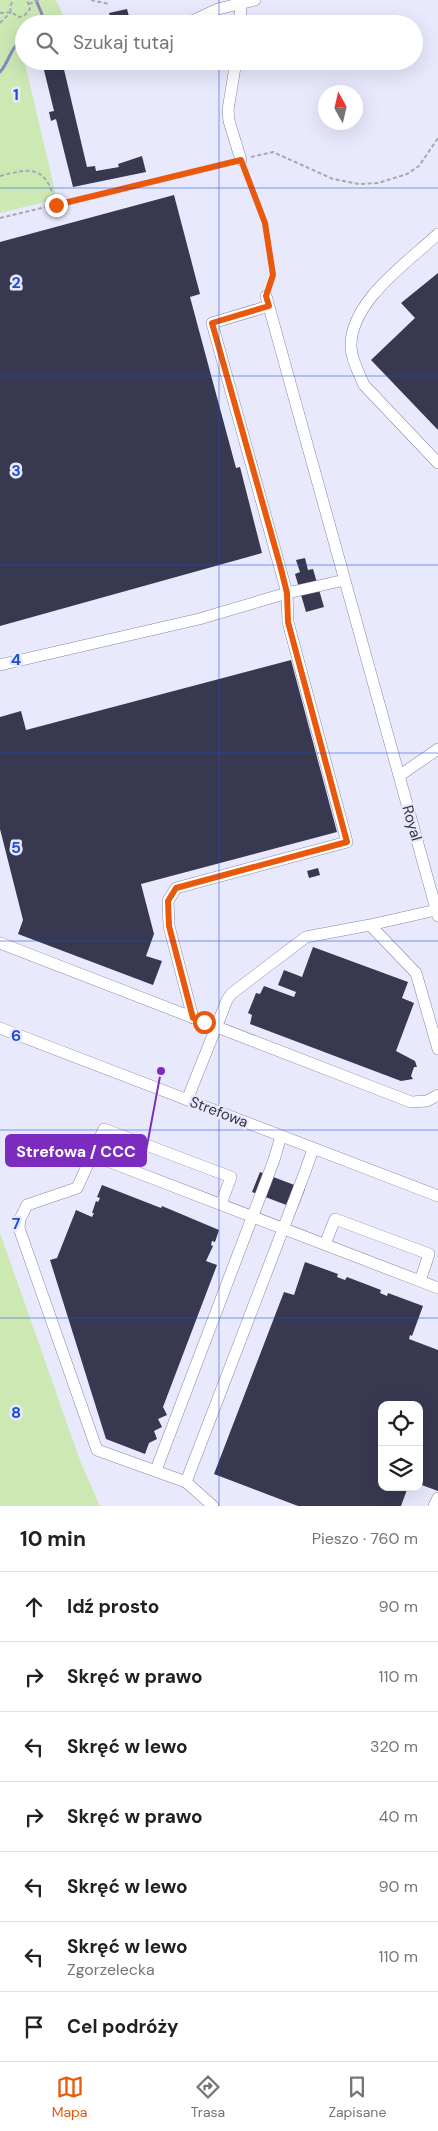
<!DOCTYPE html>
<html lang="pl">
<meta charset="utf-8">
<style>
:root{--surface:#fff;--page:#f6f6f6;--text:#202124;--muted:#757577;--line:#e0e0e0;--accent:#ea580c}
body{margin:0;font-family:"DM Sans",sans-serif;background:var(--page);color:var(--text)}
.controls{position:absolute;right:15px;bottom:15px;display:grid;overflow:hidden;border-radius:10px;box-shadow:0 5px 20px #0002}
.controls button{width:45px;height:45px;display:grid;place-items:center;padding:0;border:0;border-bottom:1px solid var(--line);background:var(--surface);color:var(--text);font:25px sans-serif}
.compass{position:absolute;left:318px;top:85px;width:45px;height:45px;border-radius:50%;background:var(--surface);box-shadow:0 5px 20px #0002;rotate:352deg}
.stop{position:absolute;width:15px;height:15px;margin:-11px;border:4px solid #ea580c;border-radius:50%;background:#fff}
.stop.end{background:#ea580c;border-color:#fff;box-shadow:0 1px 5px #0008}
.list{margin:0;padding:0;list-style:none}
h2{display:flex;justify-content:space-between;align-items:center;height:65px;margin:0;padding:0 20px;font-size:21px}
h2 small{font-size:16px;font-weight:400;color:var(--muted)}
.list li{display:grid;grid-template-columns:32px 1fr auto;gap:15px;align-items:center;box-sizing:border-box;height:70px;padding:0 20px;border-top:1px solid var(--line)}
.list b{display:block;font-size:19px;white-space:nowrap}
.list p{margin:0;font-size:16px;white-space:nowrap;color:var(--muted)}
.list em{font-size:16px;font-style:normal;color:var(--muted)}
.icon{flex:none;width:28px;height:28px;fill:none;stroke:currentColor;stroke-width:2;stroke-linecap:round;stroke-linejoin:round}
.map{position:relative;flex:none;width:438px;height:1506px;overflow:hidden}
.search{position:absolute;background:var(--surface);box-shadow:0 5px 20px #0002;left:15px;right:15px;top:15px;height:55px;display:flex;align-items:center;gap:12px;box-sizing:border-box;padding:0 18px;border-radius:28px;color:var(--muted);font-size:19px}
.sheet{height:555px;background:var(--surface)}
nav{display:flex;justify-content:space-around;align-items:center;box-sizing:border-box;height:70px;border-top:1px solid var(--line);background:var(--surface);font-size:14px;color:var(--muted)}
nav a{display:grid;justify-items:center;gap:2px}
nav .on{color:var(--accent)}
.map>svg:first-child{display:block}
.green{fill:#cce9b4}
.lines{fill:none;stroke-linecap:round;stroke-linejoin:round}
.stream{stroke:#8b89bc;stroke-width:3}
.building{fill:#383851}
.minor-casing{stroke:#8787a4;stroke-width:12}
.path{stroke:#a8a7b9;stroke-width:2;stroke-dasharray:4 2.5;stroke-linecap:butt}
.minor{stroke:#fff;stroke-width:11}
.route{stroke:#ea580c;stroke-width:6}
.grid{fill:none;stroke:#1d4ed8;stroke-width:1;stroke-opacity:0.55}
.labels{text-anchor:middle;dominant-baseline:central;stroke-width:5;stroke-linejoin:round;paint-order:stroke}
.street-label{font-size:15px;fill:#353441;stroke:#e9e9fd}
.grid-label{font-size:16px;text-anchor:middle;font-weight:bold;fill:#1d4ed8;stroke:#e9e9fd;stroke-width:5;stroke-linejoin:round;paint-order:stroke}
.leader{fill:none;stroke:#7b2cbf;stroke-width:2}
.callout-dot{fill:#7b2cbf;stroke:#e9e9fd;stroke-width:2}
.callout{fill:#7b2cbf;stroke:#7b2cbf;stroke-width:2}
.callout-label{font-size:16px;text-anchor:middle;font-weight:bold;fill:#fff}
</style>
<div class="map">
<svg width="438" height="1506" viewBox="0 0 438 1506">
<rect width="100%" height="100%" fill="#e9e9fd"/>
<path class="green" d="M0,0H56L67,24H24V46L21,47L57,199L0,213Z
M0,1233L81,1463L100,1506H0Z"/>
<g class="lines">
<path class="stream" d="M36,0L46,24
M0,72C9,63 11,44 24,40"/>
</g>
<path class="building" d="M127,9L131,24H112L109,13Z
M62,61L87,167L95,166L96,171L119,167L118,164L142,156L146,172L73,187L56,119L51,121L49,112L54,111L43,66Z
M174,195L200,294L190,297L236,468L240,467L262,553L0,626V242Z
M438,273V430L371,360L415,318L401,303Z
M305,558L308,570L313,569L324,607L306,612L295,574L300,572L296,560Z
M291,660L337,832L141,884L154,934L146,956L162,961L153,985L18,934L23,920L0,829V717L21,711L26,730Z
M318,868L320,875L309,878L307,871Z
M313,947L408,982L402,998L414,1003L396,1051L415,1061L417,1067H414L411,1076L413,1079L401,1081L250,1024L252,1015L248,1013L256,993L260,994L264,986L294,997L296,992L278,985L284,970L302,977Z
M260,1172L305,1189L297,1209L252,1192Z
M102,1185L161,1208L162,1206L219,1230L215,1242L212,1241L211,1245L213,1246L206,1261L217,1265L163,1407L167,1415L158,1419L162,1427L154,1431L157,1439L149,1443L145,1454L106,1439L50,1260L57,1258L76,1210L92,1217L94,1213H92L96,1201L98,1202L100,1198L97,1197Z
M305,1262L338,1274L337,1277L345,1280L347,1277L381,1290L380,1293L387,1296L388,1293L423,1306L412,1336L410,1335L409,1339L438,1350V1491L419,1484V1405H382V1487H408L401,1506H298L214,1474L284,1292L294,1295Z"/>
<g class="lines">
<defs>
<path id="minor" d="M186,24L218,9L255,0
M240,24L241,0
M236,61L228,110L229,121L241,160
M438,234C407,263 349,302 351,348C352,361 359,373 364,385L438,463
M266,296L438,916
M269,306L212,323L287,593L345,580
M0,665L199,619L287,593L288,622L347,842L176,888L168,901L169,926L193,1018
M399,776L438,749
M370,925L436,910
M0,943L411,1102L427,1101L438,1095
M0,1028L438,1196
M187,1100L227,1000L231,994L306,937L370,925L416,973L438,1049
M92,1155L104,1129L231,1177L221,1204
M325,1244L335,1219L429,1254L420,1281
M156,1470L274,1160L281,1136
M186,1482L305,1172L313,1149
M213,1506L186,1482L97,1450L19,1228L20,1219L27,1205L77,1188L92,1155L438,1288
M434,1506L438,1498"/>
</defs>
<use href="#minor" class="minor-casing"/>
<path class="path" d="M91,0L109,4
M29,4L39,0
M11,12L10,7L13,0
M0,13L11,12L19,17L24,16L30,9L27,0
M0,23L11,12
M251,157L273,152L333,179L359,184L378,183L407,174L419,166L438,138
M245,169C257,201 280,253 269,287
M0,176C34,167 46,166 56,205
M0,218L229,163"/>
<use href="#minor" class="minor"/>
</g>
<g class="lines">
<path class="route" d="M56,205L241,160L265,223L273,275L266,296L269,306L212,323L280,565L287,593L288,622L347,842L176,888L168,901L169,926L193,1018L204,1022"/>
</g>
<path class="grid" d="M219,0V24M219,61V1506M0,188H438M0,376H438M0,565H438M0,753H438M0,941H438M0,1130H438M0,1318H438"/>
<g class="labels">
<g class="street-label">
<text transform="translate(412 823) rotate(74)">Royal</text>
<text transform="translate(219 1112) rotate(21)">Strefowa</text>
</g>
</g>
<g class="grid-label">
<text x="16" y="100">1</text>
<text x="16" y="288">2</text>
<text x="16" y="476">3</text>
<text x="16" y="665">4</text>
<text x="16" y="853">5</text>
<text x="16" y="1041">6</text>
<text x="16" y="1229">7</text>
<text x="16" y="1418">8</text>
</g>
<path class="leader" d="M161 1071L146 1151"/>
<circle class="callout-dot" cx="161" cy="1071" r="5"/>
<rect class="callout" x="6" y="1135" width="140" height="31" rx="5"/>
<g class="callout-label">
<text x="76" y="1157">Strefowa / CCC</text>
</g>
</svg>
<div class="controls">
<button><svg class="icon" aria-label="locate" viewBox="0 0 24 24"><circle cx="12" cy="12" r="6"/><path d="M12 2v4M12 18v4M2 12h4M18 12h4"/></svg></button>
<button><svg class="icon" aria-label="layers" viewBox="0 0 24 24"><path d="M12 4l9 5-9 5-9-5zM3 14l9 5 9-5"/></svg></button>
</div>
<svg class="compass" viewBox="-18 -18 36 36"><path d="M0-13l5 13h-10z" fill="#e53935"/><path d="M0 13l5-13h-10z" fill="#757577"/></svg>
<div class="stop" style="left:204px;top:1022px"></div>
<div class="stop end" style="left:56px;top:205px"></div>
<div class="search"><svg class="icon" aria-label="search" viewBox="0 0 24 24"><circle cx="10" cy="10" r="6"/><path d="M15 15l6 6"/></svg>Szukaj tutaj</div>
</div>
<section class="sheet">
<h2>10 min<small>Pieszo · 760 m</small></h2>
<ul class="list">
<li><svg class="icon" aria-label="ahead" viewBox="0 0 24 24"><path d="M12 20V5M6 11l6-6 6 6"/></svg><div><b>Idź prosto</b></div><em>90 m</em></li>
<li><svg class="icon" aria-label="right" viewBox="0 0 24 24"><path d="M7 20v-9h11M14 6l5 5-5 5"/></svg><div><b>Skręć w prawo</b></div><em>110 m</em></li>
<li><svg class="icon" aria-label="left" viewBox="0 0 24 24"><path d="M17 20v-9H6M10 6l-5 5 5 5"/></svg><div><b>Skręć w lewo</b></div><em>320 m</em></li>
<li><svg class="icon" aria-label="right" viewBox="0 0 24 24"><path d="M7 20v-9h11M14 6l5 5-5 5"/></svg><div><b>Skręć w prawo</b></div><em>40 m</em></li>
<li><svg class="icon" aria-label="left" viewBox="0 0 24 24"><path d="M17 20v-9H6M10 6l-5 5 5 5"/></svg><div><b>Skręć w lewo</b></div><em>90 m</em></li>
<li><svg class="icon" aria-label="left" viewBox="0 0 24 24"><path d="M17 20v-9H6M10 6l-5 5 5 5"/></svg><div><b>Skręć w lewo</b><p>Zgorzelecka</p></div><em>110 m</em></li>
<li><svg class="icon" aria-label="arrive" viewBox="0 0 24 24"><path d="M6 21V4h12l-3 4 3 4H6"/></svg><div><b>Cel podróży</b></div></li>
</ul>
</section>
<nav>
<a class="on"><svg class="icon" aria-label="map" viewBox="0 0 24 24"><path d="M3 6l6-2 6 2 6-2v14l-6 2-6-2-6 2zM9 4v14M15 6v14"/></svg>Mapa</a>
<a><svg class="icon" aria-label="directions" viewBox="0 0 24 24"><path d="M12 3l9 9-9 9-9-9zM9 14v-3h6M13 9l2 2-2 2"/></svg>Trasa</a>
<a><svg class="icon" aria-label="saved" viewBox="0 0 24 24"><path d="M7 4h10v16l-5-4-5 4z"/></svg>Zapisane</a>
</nav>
